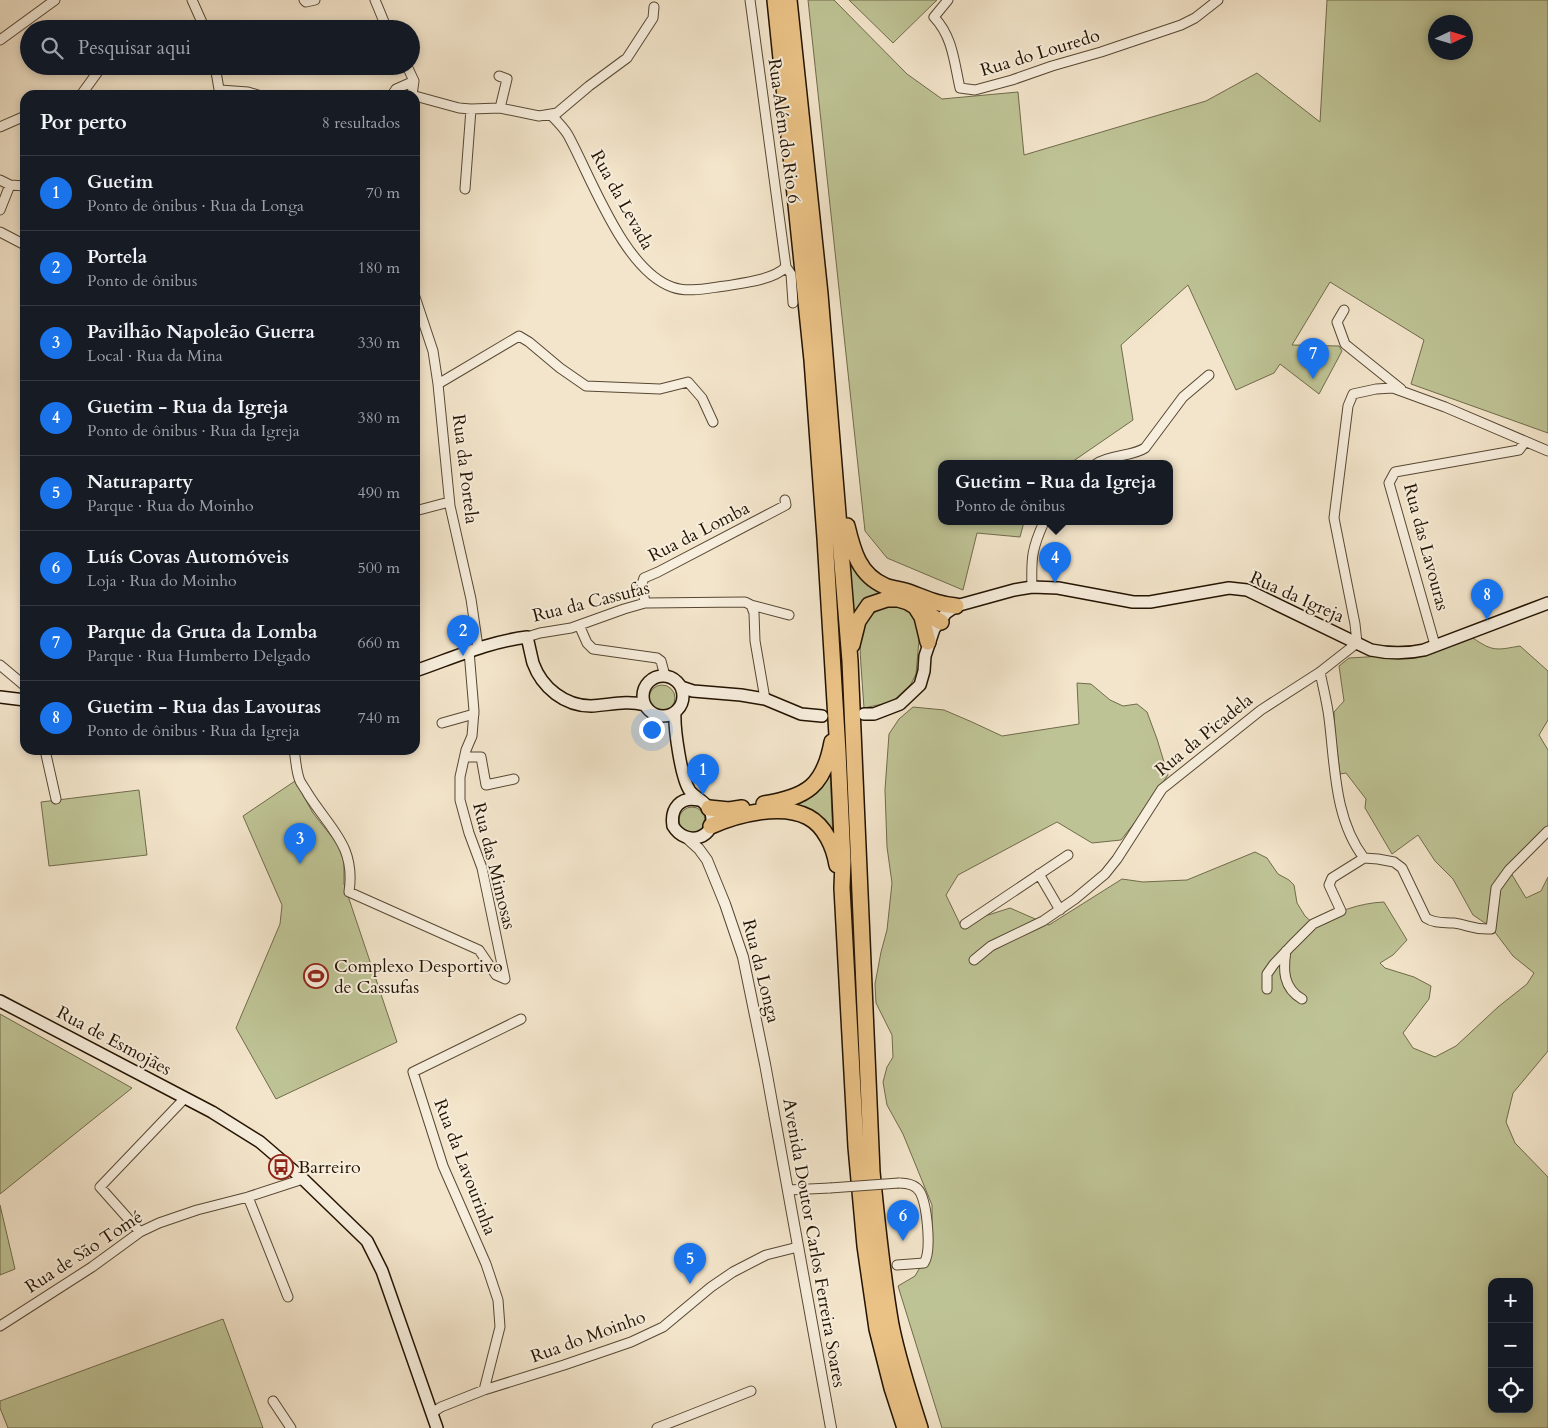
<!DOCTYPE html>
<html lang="pt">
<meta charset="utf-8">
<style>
:root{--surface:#171b24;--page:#242831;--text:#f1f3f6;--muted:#9ea1a6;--line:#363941;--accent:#1a73e8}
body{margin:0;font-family:Cardo,serif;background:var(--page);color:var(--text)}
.controls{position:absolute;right:15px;bottom:15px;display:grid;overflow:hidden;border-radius:10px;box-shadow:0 2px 8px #0003}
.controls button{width:45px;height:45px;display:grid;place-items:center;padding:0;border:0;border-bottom:1px solid var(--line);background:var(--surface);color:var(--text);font:25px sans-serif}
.compass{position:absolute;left:1428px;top:15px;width:45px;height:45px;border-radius:50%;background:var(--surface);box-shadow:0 2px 8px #0003;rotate:86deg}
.you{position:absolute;left:651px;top:729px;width:18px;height:18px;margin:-12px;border:4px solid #fff;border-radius:50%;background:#1a73e8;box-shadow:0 0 0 8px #1a73e833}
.badge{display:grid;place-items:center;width:32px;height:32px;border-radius:50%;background:var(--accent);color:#fff;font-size:16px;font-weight:700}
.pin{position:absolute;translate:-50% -41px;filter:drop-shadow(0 1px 2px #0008)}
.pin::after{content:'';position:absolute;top:26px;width:18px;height:15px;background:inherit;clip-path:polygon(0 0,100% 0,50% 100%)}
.popup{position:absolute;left:938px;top:460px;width:235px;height:65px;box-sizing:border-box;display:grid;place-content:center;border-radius:10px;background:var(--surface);filter:drop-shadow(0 1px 4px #0005);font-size:16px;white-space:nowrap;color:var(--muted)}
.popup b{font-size:19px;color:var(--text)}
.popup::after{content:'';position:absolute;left:50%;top:100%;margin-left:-10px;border:10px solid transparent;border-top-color:var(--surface)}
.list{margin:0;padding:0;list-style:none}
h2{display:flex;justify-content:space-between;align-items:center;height:65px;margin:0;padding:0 20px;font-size:21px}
h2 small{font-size:16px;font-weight:400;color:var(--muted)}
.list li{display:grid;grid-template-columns:32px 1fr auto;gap:15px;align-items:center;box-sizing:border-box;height:75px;padding:0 20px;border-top:1px solid var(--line)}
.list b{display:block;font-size:19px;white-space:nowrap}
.list p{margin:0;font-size:16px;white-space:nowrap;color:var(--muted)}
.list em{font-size:16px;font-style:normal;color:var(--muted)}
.icon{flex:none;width:28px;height:28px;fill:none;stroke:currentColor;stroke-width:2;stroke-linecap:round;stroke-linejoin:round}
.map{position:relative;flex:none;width:1548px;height:1428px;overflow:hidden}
.search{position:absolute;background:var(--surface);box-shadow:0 2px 8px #0003;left:20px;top:20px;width:400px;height:55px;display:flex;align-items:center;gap:12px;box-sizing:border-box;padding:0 18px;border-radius:28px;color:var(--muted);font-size:19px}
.panel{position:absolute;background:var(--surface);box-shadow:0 2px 8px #0003;left:20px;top:90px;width:400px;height:665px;border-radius:15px}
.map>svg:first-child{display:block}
.green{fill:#bec395;stroke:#706b4a;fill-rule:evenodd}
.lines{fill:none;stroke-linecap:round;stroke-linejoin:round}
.minor-casing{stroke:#574833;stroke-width:11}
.tertiary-casing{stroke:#574833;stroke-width:12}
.secondary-casing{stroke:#231300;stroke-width:14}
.motorway-casing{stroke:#231300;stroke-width:18}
.minor{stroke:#f7eedd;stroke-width:9}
.tertiary{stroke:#f7eedd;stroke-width:10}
.secondary{stroke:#f7eedd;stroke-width:11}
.motorway{stroke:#eac286;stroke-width:15}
.minor-bridge-casing{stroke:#574833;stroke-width:11;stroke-linecap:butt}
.minor-bridge{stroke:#f7eedd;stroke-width:9}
.labels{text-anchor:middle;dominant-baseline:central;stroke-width:4;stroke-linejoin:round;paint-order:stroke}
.street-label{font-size:18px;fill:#231300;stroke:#f7eedd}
.poi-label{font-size:18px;fill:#231300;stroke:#f7eedd;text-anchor:start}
</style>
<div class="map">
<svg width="1548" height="1428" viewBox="0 0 1548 1428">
<rect width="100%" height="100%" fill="#f3e5cb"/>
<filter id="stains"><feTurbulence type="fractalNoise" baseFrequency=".004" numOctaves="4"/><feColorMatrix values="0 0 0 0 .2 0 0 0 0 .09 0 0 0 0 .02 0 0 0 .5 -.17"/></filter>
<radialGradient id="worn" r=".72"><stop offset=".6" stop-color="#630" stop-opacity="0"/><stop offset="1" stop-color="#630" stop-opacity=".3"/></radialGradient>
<path class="green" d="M808,0H834L907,74L942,99L1018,92L1024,155L1206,101L1257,73L1320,122L1327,0H1548V433L1411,384L1424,340L1330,282L1292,345L1339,346L1342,351L1319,394L1280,364L1274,373L1236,390L1188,285L1121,345L1133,420L1069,464H941V522H1024L1020,537L977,533L963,590L887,558L865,531ZM1436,22H1466V52H1436Z
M849,0H937L893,43Z
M850,559L886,592L853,621Z
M892,606L903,607L916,616L920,629L916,674L911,684L892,702L864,708C863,694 862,680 861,666C859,638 858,612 892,606Z
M1473,638C1493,652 1497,650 1520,646L1548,671V720L1539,735L1548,750V831L1511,873L1526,898L1541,891L1548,877V1051L1513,1093L1506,1122L1515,1143L1548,1177V1428H942L898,1286L915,1276L929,1252L932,1231V1205L903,1134L887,1105L883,1082L887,1067L893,1057L892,1035L876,1003L875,984L881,952L887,930L892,883L887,847L885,790L889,734L899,719L913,707L944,710L972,722L1002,736L1079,724L1077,683L1091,684L1110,700L1123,706L1137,704L1147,712L1157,739L1168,775L1143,812L1121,840L1092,843L1057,822L958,875L946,895L960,924L1010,908L1049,925L1122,879L1143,882L1187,880L1255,852L1267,858L1278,874L1289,880L1294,885L1297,903L1305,916L1314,924C1336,912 1359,903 1384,902L1407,940L1393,955L1380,963L1385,968L1414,977L1431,986L1429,999L1403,1033L1413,1048L1435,1057L1456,1046L1498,1007L1527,984L1534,973L1513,956L1491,927L1473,915L1453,879L1435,861L1418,835L1392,854L1365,808L1366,799L1346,773L1340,774L1335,733L1334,712L1344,701L1339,666L1349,658L1383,656L1416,658L1445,645ZM1492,1282H1529V1409H1492Z
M649 698a13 13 0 1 1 26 0a13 13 0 1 1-26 0Z
M830,768L833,841L784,805Z
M295,781L313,813L339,846L344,854V884L397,1042L276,1099L236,1028L280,924L282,905L243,816Z
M139,790L147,855L49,866L41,802Z
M679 820a13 13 0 1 1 26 0a13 13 0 1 1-26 0Z
M0,1014L132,1088L0,1194Z
M0,1205L15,1269L0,1275Z
M223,1319L263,1428H8L0,1408V1401Z"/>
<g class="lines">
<defs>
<path id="minor" d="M192,0L205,29
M304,0L306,2L315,0
M375,0L387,29
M750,0L786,267L791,274L793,303
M948,0L934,17C953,37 954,62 960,88L975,90L1012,80L1052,66L1101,52L1181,25L1195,18L1218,0
M0,40L55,0
M215,66L220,95
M407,66L414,81L412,95
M499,76L507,79L500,108
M220,90L248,92L258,95
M81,95L102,66
M392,95L396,89L414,81
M415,96L459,108L471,109L500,108L539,116L557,113L589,86L627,58L653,18L654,7
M551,115C557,121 564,128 568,135C592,179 624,270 672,287C688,293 708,288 725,286C743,283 773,280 786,267
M0,127L25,116
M0,180L10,185L25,186
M465,189L471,109
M0,210L10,185
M0,232L25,245
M415,297L433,351L438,384L450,506L471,599L478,647
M1344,310L1337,322L1345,344L1401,389
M438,384L519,336L529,342L560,368L586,386L660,389L688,382L702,398L713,422
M1096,464C1111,454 1131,457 1145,448L1183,397L1209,375
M415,511L449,502
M1032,587C1031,558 1032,548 1044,522
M645,603L642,584L644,578L658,572L786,505L785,500
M751,605L789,615
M579,625L587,643L593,649L657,658L661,661L665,676
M527,637L540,633L571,628L624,609L645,603L745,602L751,605L754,613L755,641L765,699
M1435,645L1389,483L1395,472L1519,450L1525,442
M469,651L474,711L472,736L466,750L460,777V800L469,833L482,868L505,979
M0,665L25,686
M1320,672C1323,687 1327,702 1329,718C1335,765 1334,819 1364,858
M442,723L474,714
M45,750L56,799
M294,750C296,760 296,772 300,781C302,785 306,790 308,794C330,829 356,846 349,892L479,950L496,975L505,979
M465,757H481L486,785L514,779
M1039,874L1060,910
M965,924L1068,855
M1286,951C1283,970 1283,988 1302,999
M974,960L991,946L1043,921L1075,899L1105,874L1117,859L1162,789L1261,710L1320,672L1357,643L1355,624L1334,518L1348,406L1353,394L1376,389L1393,388L1445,407L1548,451
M1267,989V974L1274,964L1291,946L1313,924L1341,911L1329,885L1332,878L1364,858L1378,859L1394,862L1402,868L1426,918C1435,924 1444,922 1454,923C1469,925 1473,930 1491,929L1496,888L1509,870L1548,831
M788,1190L830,1188
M248,1197L288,1297
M140,1232L100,1187L185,1098
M897,1265L924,1263C932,1251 927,1205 920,1192C916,1185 907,1183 899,1183
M0,1326L92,1267L140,1232L159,1223L197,1210L248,1197L303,1179
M484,1390L500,1327L498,1300L486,1264L443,1166L413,1072L521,1019
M273,1401L291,1428
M432,1413L441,1407L484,1390L564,1365L631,1342L663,1327L711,1287L733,1272L766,1255L798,1247
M657,1428L751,1391"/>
<path id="tertiary" d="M688,839L699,849L707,860L725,904L743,957L765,1064L831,1428"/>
<path id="secondary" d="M415,671C453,658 487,642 527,637C529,645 531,655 533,663C542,688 565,706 591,706C610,705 626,700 645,705
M643 696a20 20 0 1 1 40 0a20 20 0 1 1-40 0Z
M681,687L693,691L741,695L765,699L801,714L822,716
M0,697L25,700
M675,712C674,728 681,779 690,791C697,799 708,803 711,813C718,838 686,848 673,826C670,808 681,796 698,800
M864,714H874L900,704L920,685L924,671L925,656L934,629L946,613L956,606L1014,590L1032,587L1058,588L1133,602H1150L1229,588L1247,590L1371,650C1390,654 1406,654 1424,650L1548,603
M0,1001L212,1112L260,1142L303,1179L367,1241L382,1271L437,1428"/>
<path id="motorway" d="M775,0L812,360L825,538L838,752L843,861L842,888L856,1147L865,1246L877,1329L892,1388L905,1428
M789,0L820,294L850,661L872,1172C877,1223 882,1274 891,1325C898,1360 909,1394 920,1428
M847,526C853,551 859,575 885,586C894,589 903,590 911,593C927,599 940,605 956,606
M915,606L922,617L928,642
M852,645L858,621L869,605L887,599H898L908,602L941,622
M764,804C807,797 824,786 832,742
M709,808L729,810L742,808
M711,826C737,814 782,803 808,817C825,826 834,847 837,865"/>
</defs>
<use href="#minor" class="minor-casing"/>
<use href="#tertiary" class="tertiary-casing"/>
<use href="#secondary" class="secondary-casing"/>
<use href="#motorway" class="motorway-casing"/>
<use href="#minor" class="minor"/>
<use href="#tertiary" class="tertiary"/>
<use href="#secondary" class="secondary"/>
<use href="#motorway" class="motorway"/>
<defs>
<path id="minor-bridge" d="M830,1188L899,1183"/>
</defs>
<use href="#minor-bridge" class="minor-bridge-casing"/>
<use href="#minor-bridge" class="minor-bridge"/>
</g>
<defs>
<symbol id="stadium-ring" viewBox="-11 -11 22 22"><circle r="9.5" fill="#f7eedd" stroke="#8f2418" stroke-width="1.5"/><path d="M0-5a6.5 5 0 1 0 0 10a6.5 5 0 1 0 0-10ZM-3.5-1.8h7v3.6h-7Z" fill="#8f2418"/></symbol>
<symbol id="bus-ring" viewBox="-11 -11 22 22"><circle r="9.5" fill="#f7eedd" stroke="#8f2418" stroke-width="1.5"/><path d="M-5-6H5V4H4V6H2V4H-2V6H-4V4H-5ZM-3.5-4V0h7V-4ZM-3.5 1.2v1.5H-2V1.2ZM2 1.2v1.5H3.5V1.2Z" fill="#8f2418"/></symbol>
</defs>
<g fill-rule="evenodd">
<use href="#stadium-ring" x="302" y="962" width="28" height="28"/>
<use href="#bus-ring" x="267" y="1153" width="28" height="28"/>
</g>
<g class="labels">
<g class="street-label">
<text transform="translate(1040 53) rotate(-17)">Rua do Louredo</text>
<text transform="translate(784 131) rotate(82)">Rua Além do Rio 6</text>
<text transform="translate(622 200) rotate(61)">Rua da Levada</text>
<text transform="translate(465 469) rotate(83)">Rua da Portela</text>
<text transform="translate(699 532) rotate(-27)">Rua da Lomba</text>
<text transform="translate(1426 547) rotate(75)">Rua das Lavouras</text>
<text transform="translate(1297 597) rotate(24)">Rua da Igreja</text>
<text transform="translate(591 602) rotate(-14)">Rua da Cassufas</text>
<text transform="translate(1204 735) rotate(-39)">Rua da Picadela</text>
<text transform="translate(494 866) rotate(76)">Rua das Mimosas</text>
<text transform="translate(761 971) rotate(76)">Rua da Longa</text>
<text transform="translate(114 1041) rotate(28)">Rua de Esmojães</text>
<text transform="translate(465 1167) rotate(69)">Rua da Lavourinha</text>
<text transform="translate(814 1243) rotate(80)">Avenida Doutor Carlos Ferreira Soares</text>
<text transform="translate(84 1252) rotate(-33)">Rua de São Tomé</text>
<text transform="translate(588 1337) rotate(-20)">Rua do Moinho</text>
</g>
<g class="poi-label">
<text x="334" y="966">Complexo Desportivo<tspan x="334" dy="21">de Cassufas</tspan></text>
<text x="298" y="1167">Barreiro</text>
</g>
</g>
<rect width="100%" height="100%" filter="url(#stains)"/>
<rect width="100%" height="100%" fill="url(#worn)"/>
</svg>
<div class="controls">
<button>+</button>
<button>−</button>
<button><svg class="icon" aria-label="locate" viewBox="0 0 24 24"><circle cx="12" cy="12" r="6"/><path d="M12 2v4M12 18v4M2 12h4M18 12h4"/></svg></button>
</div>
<svg class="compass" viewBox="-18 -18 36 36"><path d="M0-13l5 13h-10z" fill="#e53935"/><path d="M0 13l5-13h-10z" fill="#9ea1a6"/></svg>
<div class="you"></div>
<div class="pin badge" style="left:703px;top:795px">1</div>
<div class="pin badge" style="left:463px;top:656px">2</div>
<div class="pin badge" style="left:300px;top:864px">3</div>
<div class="pin badge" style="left:1055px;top:583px">4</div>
<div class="popup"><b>Guetim - Rua da Igreja</b>Ponto de ônibus</div>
<div class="pin badge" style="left:690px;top:1284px">5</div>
<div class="pin badge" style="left:903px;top:1241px">6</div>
<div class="pin badge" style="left:1313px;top:379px">7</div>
<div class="pin badge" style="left:1487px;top:620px">8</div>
<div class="search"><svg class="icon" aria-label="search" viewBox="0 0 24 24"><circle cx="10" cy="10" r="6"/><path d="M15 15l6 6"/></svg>Pesquisar aqui</div>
<section class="panel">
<h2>Por perto<small>8 resultados</small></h2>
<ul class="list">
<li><span class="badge">1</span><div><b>Guetim</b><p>Ponto de ônibus · Rua da Longa</p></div><em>70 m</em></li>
<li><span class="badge">2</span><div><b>Portela</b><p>Ponto de ônibus</p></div><em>180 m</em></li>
<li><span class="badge">3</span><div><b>Pavilhão Napoleão Guerra</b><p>Local · Rua da Mina</p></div><em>330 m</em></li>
<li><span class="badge">4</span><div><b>Guetim - Rua da Igreja</b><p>Ponto de ônibus · Rua da Igreja</p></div><em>380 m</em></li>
<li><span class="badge">5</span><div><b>Naturaparty</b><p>Parque · Rua do Moinho</p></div><em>490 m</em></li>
<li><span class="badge">6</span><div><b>Luís Covas Automóveis</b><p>Loja · Rua do Moinho</p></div><em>500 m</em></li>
<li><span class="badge">7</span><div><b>Parque da Gruta da Lomba</b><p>Parque · Rua Humberto Delgado</p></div><em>660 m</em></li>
<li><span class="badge">8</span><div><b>Guetim - Rua das Lavouras</b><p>Ponto de ônibus · Rua da Igreja</p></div><em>740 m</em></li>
</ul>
</section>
</div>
